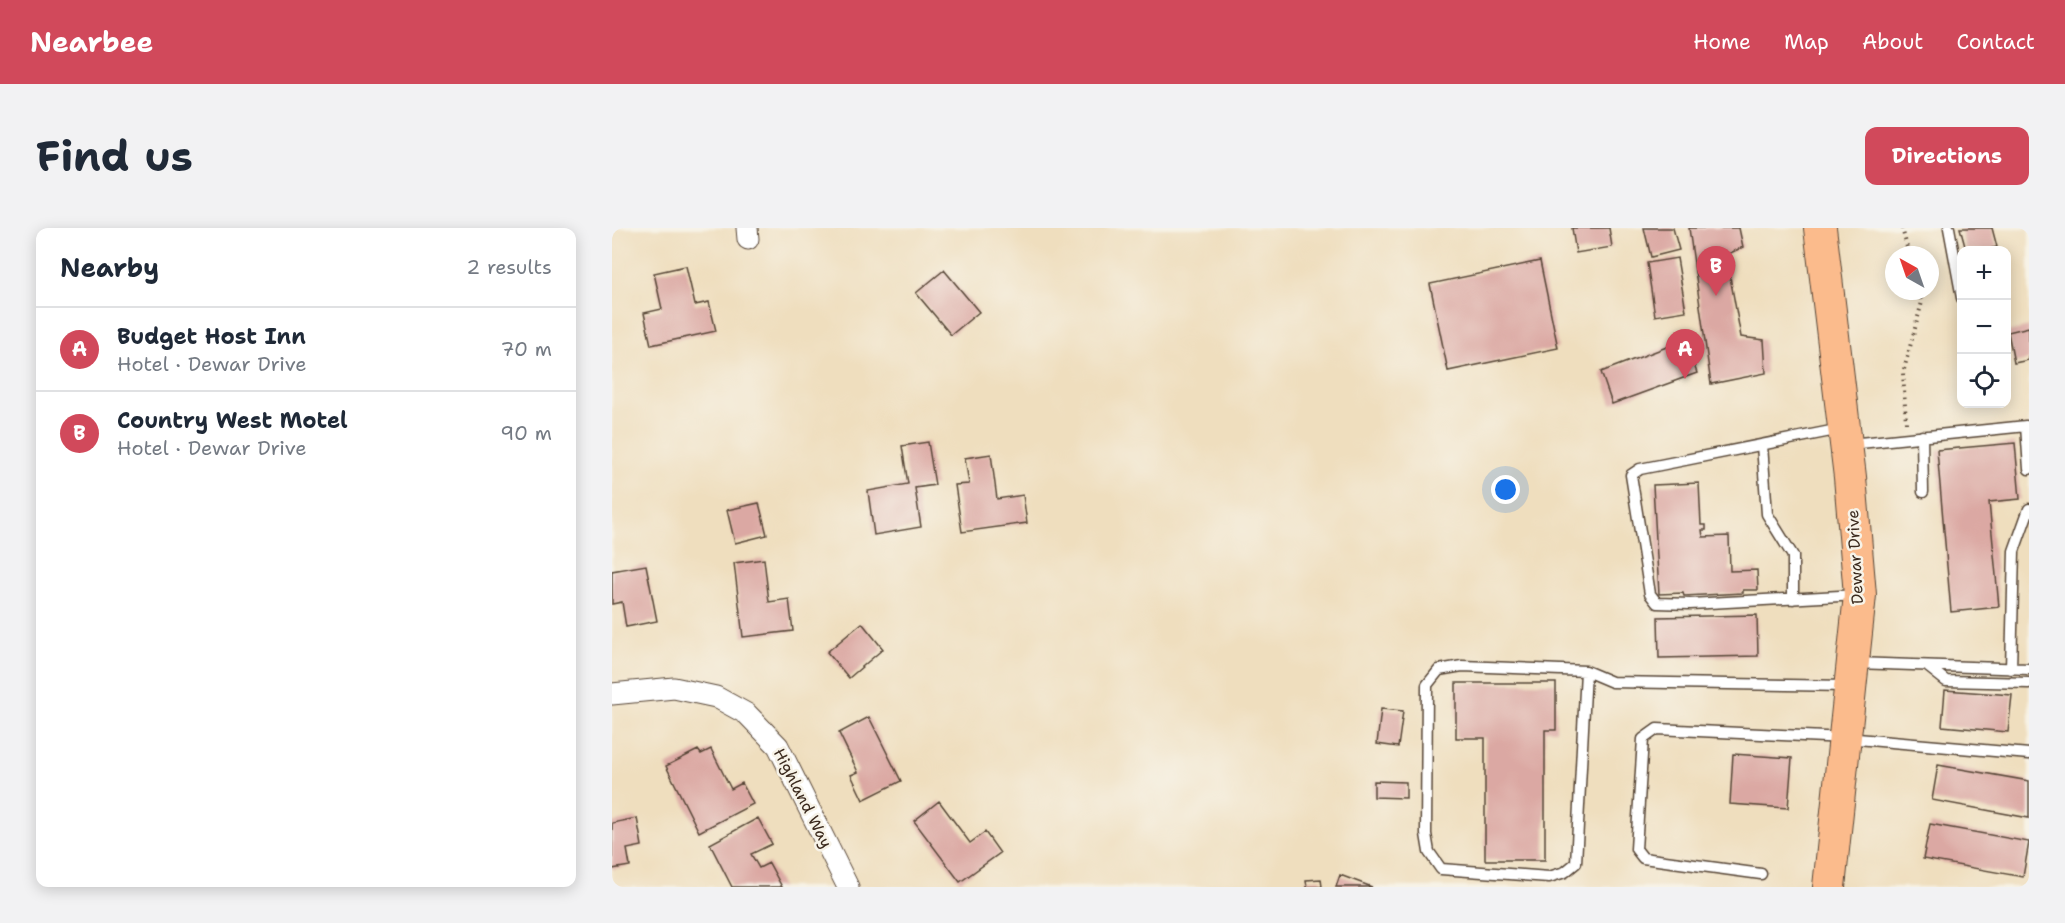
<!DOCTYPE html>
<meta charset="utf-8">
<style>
:root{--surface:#fff;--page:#f2f2f3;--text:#1f2937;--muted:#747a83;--line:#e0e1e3;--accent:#d1495b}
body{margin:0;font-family:"Shantell Sans",sans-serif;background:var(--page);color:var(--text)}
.controls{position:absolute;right:18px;top:18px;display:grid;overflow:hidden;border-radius:12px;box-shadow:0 3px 15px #0003}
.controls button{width:54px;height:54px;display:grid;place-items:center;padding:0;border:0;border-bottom:2px solid var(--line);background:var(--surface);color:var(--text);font:30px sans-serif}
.compass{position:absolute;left:1273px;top:18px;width:54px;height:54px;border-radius:50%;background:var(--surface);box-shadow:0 3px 15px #0003;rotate:320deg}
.you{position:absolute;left:894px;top:262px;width:21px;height:21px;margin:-15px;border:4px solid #fff;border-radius:50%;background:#1a73e8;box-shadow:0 0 0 9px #1a73e833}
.badge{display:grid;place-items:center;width:39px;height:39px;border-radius:50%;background:var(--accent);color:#fff;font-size:20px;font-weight:700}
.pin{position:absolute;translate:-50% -50px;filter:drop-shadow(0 2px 3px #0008)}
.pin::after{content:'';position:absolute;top:32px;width:21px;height:18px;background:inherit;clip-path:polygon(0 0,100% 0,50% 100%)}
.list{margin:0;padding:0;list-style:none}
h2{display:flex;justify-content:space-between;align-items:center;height:78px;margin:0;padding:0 24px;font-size:26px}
h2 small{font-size:20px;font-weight:400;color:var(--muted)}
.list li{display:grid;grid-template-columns:39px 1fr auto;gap:18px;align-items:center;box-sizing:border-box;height:84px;padding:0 24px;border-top:2px solid var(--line)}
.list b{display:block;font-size:22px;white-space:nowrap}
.list p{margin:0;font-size:20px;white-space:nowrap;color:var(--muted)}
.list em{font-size:20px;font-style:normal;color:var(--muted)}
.icon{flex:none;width:33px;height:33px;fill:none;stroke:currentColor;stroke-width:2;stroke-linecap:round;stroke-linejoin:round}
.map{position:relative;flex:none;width:1417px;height:659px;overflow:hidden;border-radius:12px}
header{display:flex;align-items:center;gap:36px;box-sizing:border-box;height:84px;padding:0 30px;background:var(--accent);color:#fff}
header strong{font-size:28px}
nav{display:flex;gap:33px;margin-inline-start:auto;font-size:21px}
.intro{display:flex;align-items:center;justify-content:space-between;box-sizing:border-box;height:144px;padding:0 36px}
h1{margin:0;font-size:42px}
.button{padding:15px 27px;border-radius:12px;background:var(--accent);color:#fff;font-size:21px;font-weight:700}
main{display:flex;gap:36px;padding:0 36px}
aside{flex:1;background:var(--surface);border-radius:12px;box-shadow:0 3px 15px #0003}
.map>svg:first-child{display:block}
.building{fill:#dba8a3}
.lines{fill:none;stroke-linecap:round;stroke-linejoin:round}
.lane-casing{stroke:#564536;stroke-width:13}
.street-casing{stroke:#564536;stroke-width:23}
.primary-casing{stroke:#564536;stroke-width:34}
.path{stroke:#564536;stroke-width:4;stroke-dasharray:1.5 4.5;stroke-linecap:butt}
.lane{stroke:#fff;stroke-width:10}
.street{stroke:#fff;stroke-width:21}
.primary{stroke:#fbbb8c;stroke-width:32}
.labels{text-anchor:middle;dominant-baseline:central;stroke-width:5;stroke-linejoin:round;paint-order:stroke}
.street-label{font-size:16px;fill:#3b2a1e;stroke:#f7f3e8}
</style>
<header>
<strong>Nearbee</strong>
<nav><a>Home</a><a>Map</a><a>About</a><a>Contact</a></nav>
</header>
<div class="intro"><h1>Find us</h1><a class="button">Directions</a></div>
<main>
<aside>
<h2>Nearby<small>2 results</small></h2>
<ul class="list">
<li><span class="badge">A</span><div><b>Budget Host Inn</b><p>Hotel · Dewar Drive</p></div><em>70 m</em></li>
<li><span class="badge">B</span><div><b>Country West Motel</b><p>Hotel · Dewar Drive</p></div><em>90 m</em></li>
</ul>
</aside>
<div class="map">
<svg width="1417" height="659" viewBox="0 0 1417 659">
<rect width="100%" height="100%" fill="#f7f3e8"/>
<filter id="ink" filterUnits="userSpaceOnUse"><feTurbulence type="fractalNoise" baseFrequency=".0167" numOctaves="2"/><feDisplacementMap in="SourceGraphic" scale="12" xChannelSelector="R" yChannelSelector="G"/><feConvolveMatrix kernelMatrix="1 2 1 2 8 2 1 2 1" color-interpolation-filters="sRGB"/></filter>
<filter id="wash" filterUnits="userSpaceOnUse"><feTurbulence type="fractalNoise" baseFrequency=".008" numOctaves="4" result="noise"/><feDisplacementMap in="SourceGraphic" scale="24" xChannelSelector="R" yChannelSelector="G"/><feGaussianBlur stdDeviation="1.35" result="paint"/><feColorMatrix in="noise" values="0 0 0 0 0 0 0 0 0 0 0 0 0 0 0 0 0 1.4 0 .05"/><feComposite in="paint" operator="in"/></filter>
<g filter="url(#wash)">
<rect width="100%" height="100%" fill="#efdebe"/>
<g id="blocks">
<path class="building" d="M960,0H997L1000,19L964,25Z
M1032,0H1061L1067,22L1039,29Z
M1077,0H1127L1131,19L1114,27L1129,109L1152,112L1154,145L1099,156Z
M1348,0H1380L1385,19L1373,22H1354Z
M1065,30L1074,83L1043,88L1035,35Z
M928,33L946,120L836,143L818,56Z
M74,38L83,77L97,74L104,103L39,117L32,85L50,81L42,45Z
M332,42L367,84L339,107L304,65Z
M1417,99V132L1402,135L1396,104Z
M1073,112L1085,145L1000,176L989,144Z
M316,214L323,257L303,260L309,299L262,307L256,263L296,256L290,218Z
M1403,215L1408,271L1377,274L1387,379L1339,384L1325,222Z
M379,226L385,271L411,267L415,295L350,304L343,257L357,256L353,230Z
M1087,255L1089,297H1094V302H1090L1091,309L1117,308L1118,343L1145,342L1146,362H1131V365L1072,368L1071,365L1047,366L1041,257Z
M147,275L155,307L123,315L115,282Z
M152,331L157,374L177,371L181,403L131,409L122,335Z
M34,337L45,393L14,399L10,374L0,376V343Z
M1145,387L1146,428L1047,430L1046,389Z
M250,395L271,421L237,450L215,424Z
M844,455H944V502H933V632H873V510H844Z
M1333,462L1400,467L1396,504L1330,498Z
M769,481L791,483L786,519L765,516Z
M257,489L289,553L251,572L239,547L246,544L227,505Z
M99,521L119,561L130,555L141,576L87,604L54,538L86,522L89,526Z
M1121,526L1180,530L1176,580L1118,576Z
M1326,537L1417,553V590L1320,572Z
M762,553L794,554V570L762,569Z
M327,573L358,615L373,604L388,625L348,654L302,593Z
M25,590L30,618L15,621L18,638L0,641V595Z
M146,590L160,616L139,626L147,640L157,635L170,659H120L98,616Z
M1318,596L1417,614L1411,649L1311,631Z
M728,647L760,659H724Z
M709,651L710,659H695L694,652Z"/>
</g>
</g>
<g filter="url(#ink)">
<use href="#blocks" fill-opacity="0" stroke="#564536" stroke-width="1.5"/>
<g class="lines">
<defs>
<path id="lane" d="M1337,0L1350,70
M1229,201L1028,241L1019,247L1038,366L1045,375L1078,376L1246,367
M1310,208L1311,264
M1238,216L1414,198L1417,241
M1150,217L1155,286L1181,328V371
M1243,435L1417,441
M1315,438L1334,453L1417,455
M1399,441L1402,323L1417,281
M974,443L964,635L953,644L937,649L829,641L817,624L814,606L815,457L827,442L850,438L974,443L1000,454L1235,458
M1149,646L1031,630L1024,621L1031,511L1045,501L1234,510L1417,526"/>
<path id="street" d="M135,0L136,11
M0,466L62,460L104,469L135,486L166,518L236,659"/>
<path id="primary" d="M1208,0L1238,249L1248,367L1217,659"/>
</defs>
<use href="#lane" class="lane-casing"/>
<use href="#street" class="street-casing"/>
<use href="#primary" class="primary-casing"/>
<path class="path" d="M1290,0L1297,27
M1294,195L1291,145L1310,74L1307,63"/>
<use href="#lane" class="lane"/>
<use href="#street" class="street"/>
<use href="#primary" class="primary"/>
</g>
</g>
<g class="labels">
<g class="street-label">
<text transform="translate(1243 329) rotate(-93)">Dewar Drive</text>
<text transform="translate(191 570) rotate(63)">Highland Way</text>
</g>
</g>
</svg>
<div class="controls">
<button>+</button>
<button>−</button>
<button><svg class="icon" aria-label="locate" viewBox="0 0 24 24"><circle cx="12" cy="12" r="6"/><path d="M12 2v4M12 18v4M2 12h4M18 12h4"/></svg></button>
</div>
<svg class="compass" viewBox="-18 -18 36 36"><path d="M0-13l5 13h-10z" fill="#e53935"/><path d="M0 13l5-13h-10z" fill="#747a83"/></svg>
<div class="you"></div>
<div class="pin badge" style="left:1073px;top:151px">A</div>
<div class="pin badge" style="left:1104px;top:68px">B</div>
</div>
</main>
